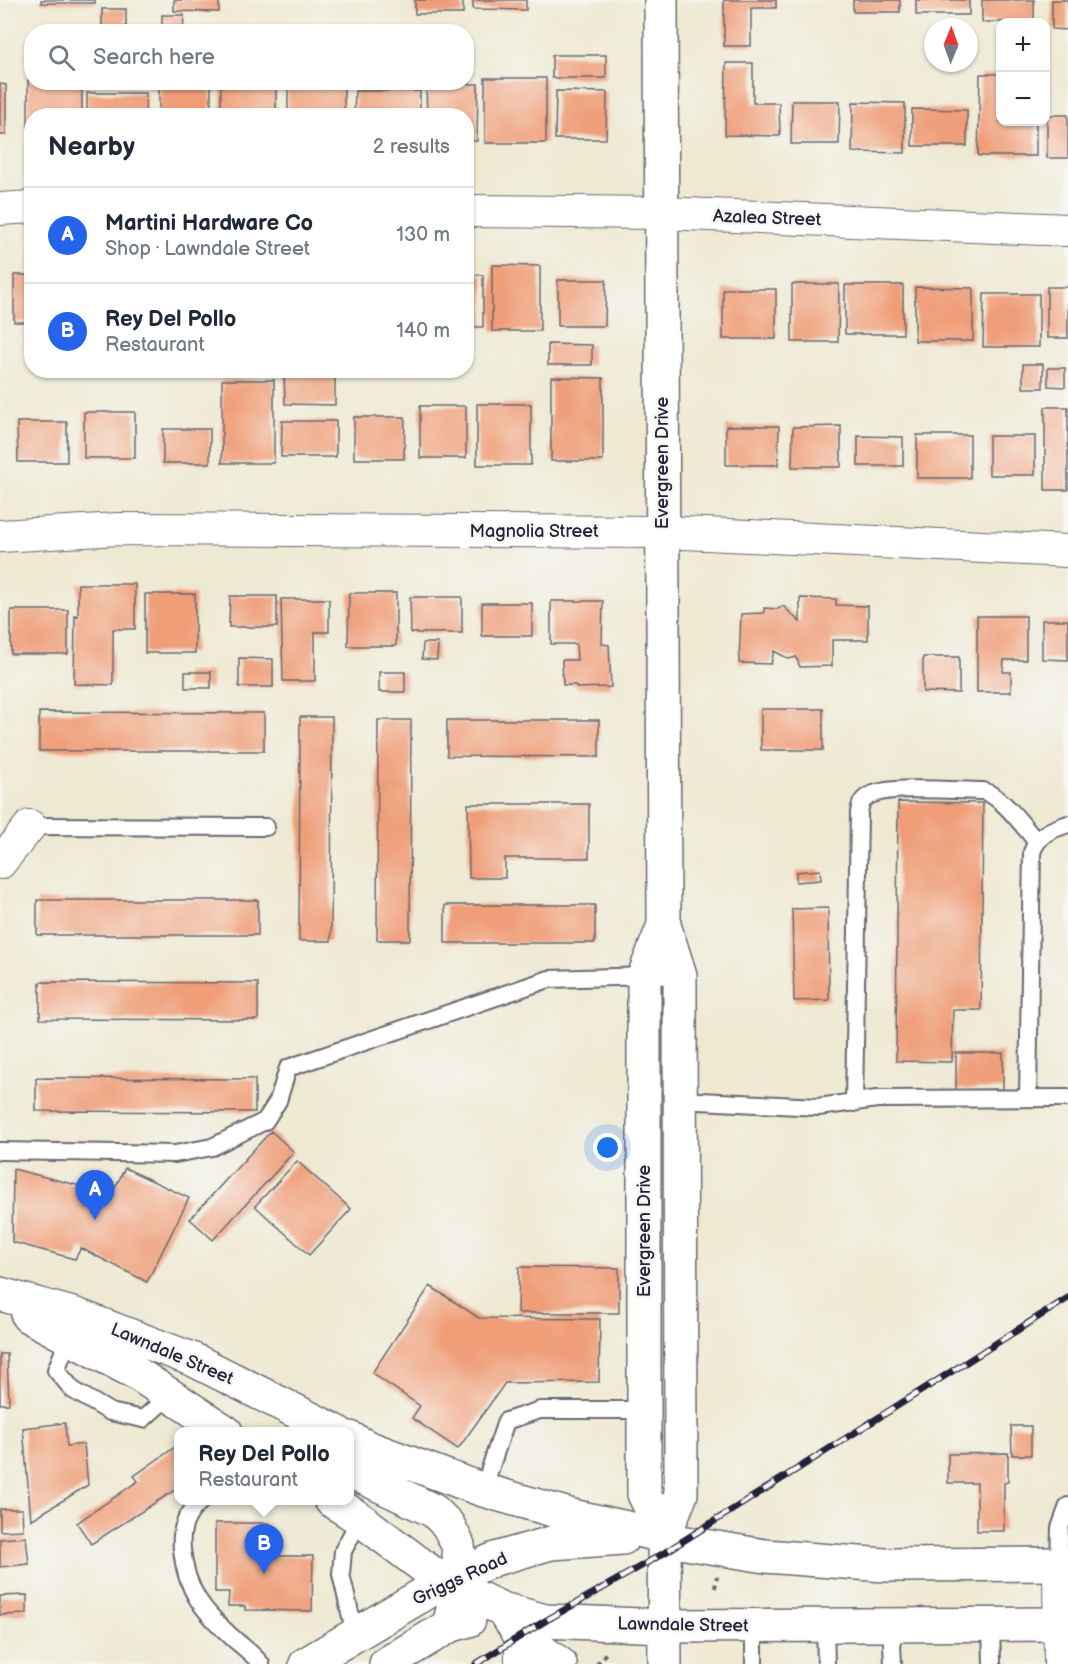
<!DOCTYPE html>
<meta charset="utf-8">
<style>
:root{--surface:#fff;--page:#f2f2f3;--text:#1f2937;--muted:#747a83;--line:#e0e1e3;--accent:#2563eb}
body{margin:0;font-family:"Balsamiq Sans",sans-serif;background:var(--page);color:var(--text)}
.controls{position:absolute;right:18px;top:18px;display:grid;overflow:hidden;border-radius:12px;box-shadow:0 2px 4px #0004}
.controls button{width:54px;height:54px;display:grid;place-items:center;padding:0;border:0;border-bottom:2px solid var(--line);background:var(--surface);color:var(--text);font:30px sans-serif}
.compass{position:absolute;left:924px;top:18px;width:54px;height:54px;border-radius:50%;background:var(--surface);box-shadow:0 2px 4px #0004;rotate:1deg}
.you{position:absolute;left:608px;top:1148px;width:21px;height:21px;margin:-15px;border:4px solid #fff;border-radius:50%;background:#1a73e8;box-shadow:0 0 0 9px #1a73e833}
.badge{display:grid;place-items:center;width:39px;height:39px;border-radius:50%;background:var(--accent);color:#fff;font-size:20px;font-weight:700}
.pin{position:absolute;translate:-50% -50px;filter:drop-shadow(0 2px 3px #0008)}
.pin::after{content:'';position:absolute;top:32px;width:21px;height:18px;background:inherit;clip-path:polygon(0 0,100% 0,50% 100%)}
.popup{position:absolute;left:174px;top:1427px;width:180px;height:78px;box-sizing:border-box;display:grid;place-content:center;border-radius:12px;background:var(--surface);filter:drop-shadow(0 2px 4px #0005);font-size:20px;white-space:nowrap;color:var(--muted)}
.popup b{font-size:22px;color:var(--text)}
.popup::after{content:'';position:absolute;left:50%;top:100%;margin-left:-12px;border:12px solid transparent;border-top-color:var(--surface)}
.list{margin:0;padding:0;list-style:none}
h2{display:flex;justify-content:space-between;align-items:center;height:78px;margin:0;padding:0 24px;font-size:26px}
h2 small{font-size:20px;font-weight:400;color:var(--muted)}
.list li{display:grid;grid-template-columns:39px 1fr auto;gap:18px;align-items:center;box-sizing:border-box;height:96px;padding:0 24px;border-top:2px solid var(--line)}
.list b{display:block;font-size:22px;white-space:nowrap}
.list p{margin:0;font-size:20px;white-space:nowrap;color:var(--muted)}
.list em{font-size:20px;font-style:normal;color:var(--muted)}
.icon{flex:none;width:33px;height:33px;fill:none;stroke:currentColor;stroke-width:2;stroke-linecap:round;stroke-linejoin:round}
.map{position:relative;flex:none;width:1068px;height:1664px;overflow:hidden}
.search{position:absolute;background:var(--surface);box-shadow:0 2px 4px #0004;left:24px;top:24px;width:450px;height:66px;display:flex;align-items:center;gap:15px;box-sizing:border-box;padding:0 21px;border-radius:24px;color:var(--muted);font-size:22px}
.panel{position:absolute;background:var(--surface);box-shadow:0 2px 4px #0004;left:24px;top:108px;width:450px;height:270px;border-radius:24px}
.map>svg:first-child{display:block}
.building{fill:#ef9e78}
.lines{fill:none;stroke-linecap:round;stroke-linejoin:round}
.lane-casing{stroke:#696870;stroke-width:20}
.street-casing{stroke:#696870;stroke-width:34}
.secondary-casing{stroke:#696870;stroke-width:36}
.path{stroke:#696870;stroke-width:4;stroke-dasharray:4.5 4.5;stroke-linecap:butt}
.lane{stroke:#fff;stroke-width:16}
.street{stroke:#fff;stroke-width:32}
.secondary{stroke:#fff;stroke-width:33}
.rail-casing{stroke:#22223b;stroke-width:7}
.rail{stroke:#f6f6f2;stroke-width:4.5;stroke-dasharray:14;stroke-linecap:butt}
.labels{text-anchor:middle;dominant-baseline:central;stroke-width:5;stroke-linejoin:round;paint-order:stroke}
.street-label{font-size:18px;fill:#22223b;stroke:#f6f6f2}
</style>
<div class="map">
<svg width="1068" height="1664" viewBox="0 0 1068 1664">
<rect width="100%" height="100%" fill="#f6f6f2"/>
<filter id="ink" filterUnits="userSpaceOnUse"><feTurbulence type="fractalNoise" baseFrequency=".0167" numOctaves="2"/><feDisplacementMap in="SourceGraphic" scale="12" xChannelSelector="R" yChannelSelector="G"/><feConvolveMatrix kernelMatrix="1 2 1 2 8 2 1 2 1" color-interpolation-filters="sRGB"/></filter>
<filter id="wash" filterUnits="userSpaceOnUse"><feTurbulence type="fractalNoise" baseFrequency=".008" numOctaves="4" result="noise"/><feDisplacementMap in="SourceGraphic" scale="24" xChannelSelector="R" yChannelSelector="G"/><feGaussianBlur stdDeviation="1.35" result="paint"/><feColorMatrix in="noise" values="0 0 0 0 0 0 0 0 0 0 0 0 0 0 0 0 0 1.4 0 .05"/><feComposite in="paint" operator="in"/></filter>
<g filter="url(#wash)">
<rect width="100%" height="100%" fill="#eee9d2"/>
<g id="blocks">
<path class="building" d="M41,0H95V3H41Z
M174,0H219V12L174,11Z
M415,0H463V14H415Z
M473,0H526V10L473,9Z
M724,0H776V8H751V46H724Z
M853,0H900V12H853Z
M916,0H969V15H916Z
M982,0H1034V22H982Z
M1052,0H1068V30L1052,29Z
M102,9H126V32H102Z
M162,15H184L183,32H162Z
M552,55H606V78H552Z
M726,63H753V103H779L780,136L725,135Z
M980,74H1000V122H1036V156H978Z
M485,78H546V143H485Z
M28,80H32V82H82V116H32V127H28Z
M150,82H211V116H159V87H150Z
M0,84L6,85V135H0Z
M426,84H478L477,141H466V116H427Z
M288,85H344V116H288Z
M221,86L276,87V116H221Z
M355,91H420V116H354Z
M556,91L607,92L606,139H555Z
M87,93H146L145,116H87Z
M792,101H840L839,144H791Z
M853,102L905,103V153L852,152Z
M912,109L967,110V146H912Z
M1047,115H1068V158H1047Z
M492,265L540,266V331H492Z
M14,275H32V322H14Z
M466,275H483V327H466Z
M558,280H606L605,326H558Z
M792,284H839L838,342H792Z
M845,285H903V334H845Z
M915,287L973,288V341H915Z
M1047,287H1068V338H1047Z
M723,289H776V339H723Z
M984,294H1039V347H983Z
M548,344L592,345V365H548Z
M1023,364H1043V388H1023Z
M1048,368H1065V387L1048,386Z
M284,373L335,374V405L285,404Z
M551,377L603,378V461H551Z
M222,380H274V463H222Z
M477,404H531V465H477Z
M420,406H466V458H420Z
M1045,407H1068V490H1045Z
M84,412H135V458H84Z
M354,417H405L404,459H354Z
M282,421H336V457H281Z
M17,422H67V462H18Z
M726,426H779L778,465H726Z
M841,426V467H792L793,427Z
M163,429H210V463H163Z
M917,435H970V478H917Z
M858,436L903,437V466H858Z
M989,436H1035V475H989Z
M78,584H135V629H113V685L74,684L75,615L78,616Z
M349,593H396V646H348Z
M145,594H195V653H145Z
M230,596H277V627H229Z
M410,597H462V633H411Z
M800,598L836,599V605L868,606V640H832V666L800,667L796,657L789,659L774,651L771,664L739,663L741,614L764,613V608L778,609L783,606L800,622Z
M281,599H329V632H315V681H283Z
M551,601H603L602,644L609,645L611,687L577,688L575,685H563L562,660H577L576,644H551Z
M482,603H532V636H482Z
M11,610H68V654H11Z
M977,616H1026V660H1004L1003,672H1011V692H977Z
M1042,620H1068V660L1042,659Z
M423,643H438L437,660L422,659Z
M923,657H959V693L923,692Z
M239,658L273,659V687H239Z
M185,672H211V688H185Z
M379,672H405V692H379Z
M761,709H823V750H761Z
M39,712L264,713V751H39Z
M300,717H332L331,941H299Z
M378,720H411L410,940H377Z
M447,720H599V757L447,756Z
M898,802L983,803L981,1010H953L952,1062L896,1061Z
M468,804H589V858H505V878H469Z
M820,870L821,880L796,882V872Z
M37,900H258V935H37Z
M445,905H595V943H445Z
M828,908L829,1000L794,1001L792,909Z
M40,982L258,983V1020L40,1019Z
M956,1053H1003V1089L956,1090Z
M36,1078L255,1079V1112L36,1111Z
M271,1131L294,1152L213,1240L190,1219Z
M297,1161L351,1209L309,1255L255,1206Z
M125,1168L189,1198L147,1282L81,1248L75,1259L12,1242L13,1169L112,1194Z
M519,1267L619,1268V1313H518Z
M430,1286L479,1318L600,1319L599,1382L505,1383L458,1449L412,1418L420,1406L372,1373Z
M0,1354H7L9,1404H0Z
M65,1423L67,1446L84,1444L88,1485L31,1520L23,1428Z
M1011,1426H1031V1455H1012Z
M178,1445V1488L91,1544L77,1523L138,1481L134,1476Z
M1008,1453V1482L1004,1483V1531H977V1483H948V1454Z
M0,1509H22L23,1530L0,1531Z
M215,1523H268L267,1556H313L312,1611L245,1610V1606H228L229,1592H215Z
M26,1537L29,1564L0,1567V1539Z
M27,1595V1614L0,1615V1596Z"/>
</g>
</g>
<g filter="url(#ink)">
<use href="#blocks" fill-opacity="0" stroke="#696870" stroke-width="1.5"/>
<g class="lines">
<defs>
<path id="lane" d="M30,826L266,827
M1028,1098L1032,852C1039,833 1051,830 1068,824
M680,1100L818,1107L877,1099L1068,1098
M854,1103L859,813C860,806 861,801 867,797C887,784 957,791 983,791C1002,796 1023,826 1036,841
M0,1151L175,1154L212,1147L265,1121L278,1101L288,1068L549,979L680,975
M69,1338L56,1370L73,1390L110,1412L143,1419L170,1395
M483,1490L506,1421L540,1410H644
M202,1500C186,1514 180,1528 182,1549C186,1591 203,1611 234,1639C243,1647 253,1654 261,1664
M1059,1564L1060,1528L1068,1506
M991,1624L992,1664
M891,1625L893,1664
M754,1626V1664
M825,1626L826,1664
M355,1634L341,1574L343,1551L360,1519"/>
<path id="street" d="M0,209L32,207
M466,211L661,213L1068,230
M0,536L118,529L662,532L1068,551
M0,863L30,826
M1059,1564L1060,1664
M521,1664V1636"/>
<path id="secondary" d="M661,0L664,925L680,975L681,1494L664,1536L665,1664
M664,925L644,976V1494L664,1536
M0,1294L76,1315L194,1360L337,1432
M28,1316L136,1373L226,1432
M350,1438L369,1448L483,1490L573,1516L664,1536L680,1542L765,1556L885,1565L1068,1564
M350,1471L434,1511L448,1525L458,1545L461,1575L449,1626
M331,1500L360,1519L444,1582L502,1609L545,1621L665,1626L1068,1624
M502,1609L521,1636L560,1664
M306,1664L444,1582L495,1559L551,1543L623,1538
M386,1664L449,1626L469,1620"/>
</defs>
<use href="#lane" class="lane-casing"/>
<use href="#street" class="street-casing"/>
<use href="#secondary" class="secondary-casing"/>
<path class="path" d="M715,1588L717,1576
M597,1664L606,1653"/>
<use href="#lane" class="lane"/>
<use href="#street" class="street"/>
<use href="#secondary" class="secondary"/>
<defs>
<path id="rail" d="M476,1664L545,1621L664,1553L1068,1298"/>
</defs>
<use href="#rail" class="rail-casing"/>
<use href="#rail" class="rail"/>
</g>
</g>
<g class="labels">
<g class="street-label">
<text transform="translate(767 218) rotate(2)">Azalea Street</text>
<text transform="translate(662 463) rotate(-90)">Evergreen Drive</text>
<text x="534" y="531">Magnolia Street</text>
<text transform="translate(644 1231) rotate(-90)">Evergreen Drive</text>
<text transform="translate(172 1354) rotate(23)">Lawndale Street</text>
<text transform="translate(460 1579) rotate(-25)">Griggs Road</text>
<text transform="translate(683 1625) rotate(1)">Lawndale Street</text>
</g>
</g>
</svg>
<div class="controls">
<button>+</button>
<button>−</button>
</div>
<svg class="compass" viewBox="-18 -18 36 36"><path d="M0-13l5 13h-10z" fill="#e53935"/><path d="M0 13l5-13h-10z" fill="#747a83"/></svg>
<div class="you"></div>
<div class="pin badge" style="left:95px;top:1220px">A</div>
<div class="pin badge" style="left:264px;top:1574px">B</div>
<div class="popup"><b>Rey Del Pollo</b>Restaurant</div>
<div class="search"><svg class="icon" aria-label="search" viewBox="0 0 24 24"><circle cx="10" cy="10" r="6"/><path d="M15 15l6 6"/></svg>Search here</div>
<section class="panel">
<h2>Nearby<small>2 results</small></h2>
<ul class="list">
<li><span class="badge">A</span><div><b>Martini Hardware Co</b><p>Shop · Lawndale Street</p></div><em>130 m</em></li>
<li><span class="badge">B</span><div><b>Rey Del Pollo</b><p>Restaurant</p></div><em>140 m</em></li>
</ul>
</section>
</div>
